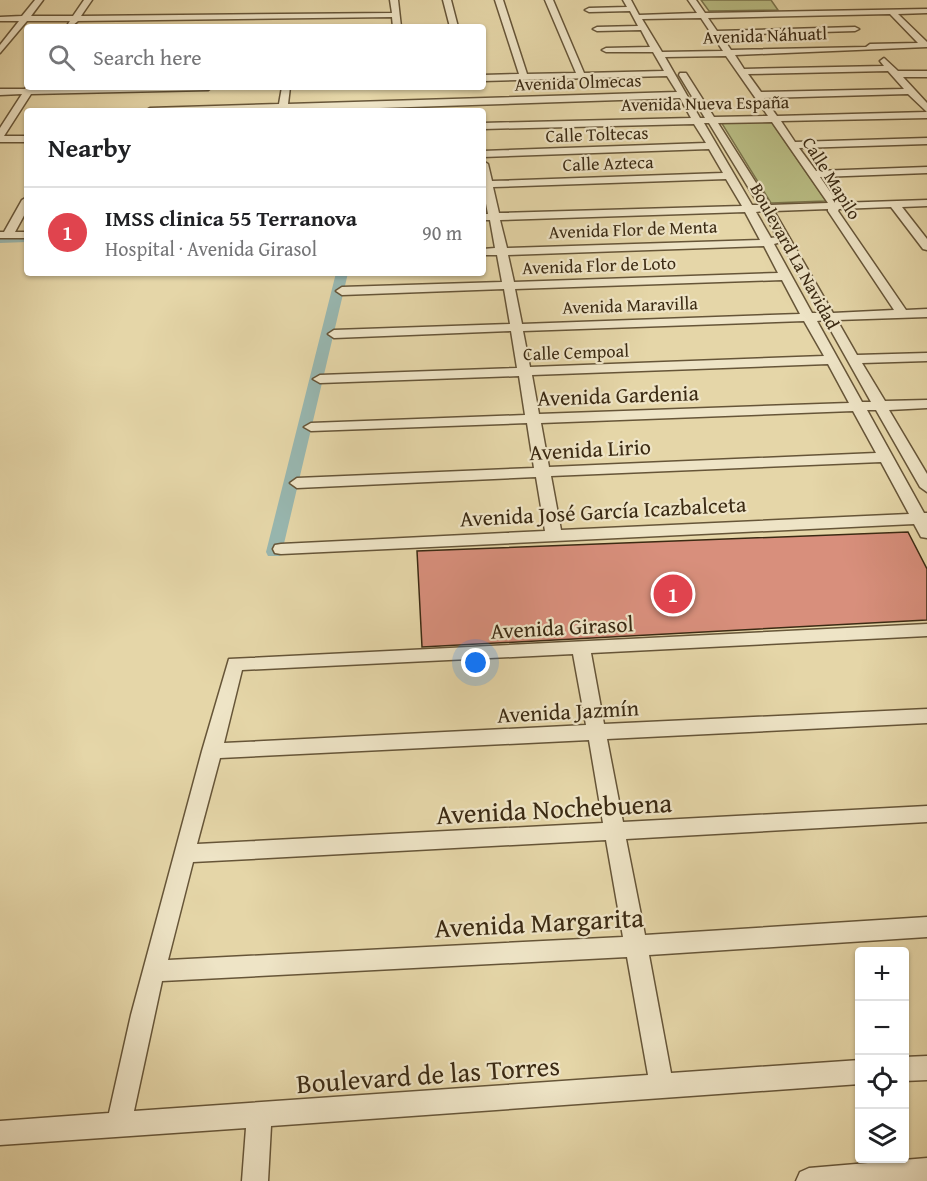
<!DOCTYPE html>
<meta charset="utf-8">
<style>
:root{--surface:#fff;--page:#f2f2f2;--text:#202124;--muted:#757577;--line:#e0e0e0;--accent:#8f2418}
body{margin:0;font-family:"Gentium Book Plus",serif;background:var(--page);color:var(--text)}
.controls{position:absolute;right:18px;bottom:18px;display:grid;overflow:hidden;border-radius:6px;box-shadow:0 2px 4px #0004}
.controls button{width:54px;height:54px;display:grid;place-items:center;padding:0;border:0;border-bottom:2px solid var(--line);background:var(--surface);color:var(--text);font:30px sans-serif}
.you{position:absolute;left:476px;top:663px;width:21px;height:21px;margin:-15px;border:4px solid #fff;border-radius:50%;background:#1a73e8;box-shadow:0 0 0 9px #1a73e833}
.badge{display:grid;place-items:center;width:39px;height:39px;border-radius:50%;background:var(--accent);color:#fff;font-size:20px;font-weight:700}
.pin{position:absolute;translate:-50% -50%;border:3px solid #fff;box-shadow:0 2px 6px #0006}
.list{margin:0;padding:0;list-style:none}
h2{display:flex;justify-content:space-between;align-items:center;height:78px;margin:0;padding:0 24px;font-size:26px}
h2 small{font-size:20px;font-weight:400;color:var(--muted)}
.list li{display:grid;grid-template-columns:39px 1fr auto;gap:18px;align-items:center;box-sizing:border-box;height:90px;padding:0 24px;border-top:2px solid var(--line)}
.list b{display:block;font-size:22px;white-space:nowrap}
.list p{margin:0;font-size:20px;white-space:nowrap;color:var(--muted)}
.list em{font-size:20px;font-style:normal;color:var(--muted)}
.icon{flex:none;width:33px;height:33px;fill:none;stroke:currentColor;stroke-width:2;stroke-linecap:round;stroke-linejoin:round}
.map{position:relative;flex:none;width:927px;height:1181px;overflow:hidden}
.search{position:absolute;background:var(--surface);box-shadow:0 2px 4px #0004;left:24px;top:24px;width:462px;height:66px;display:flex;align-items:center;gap:15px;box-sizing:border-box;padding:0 21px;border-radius:6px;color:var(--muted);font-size:22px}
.panel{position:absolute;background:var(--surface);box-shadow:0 2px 4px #0004;left:24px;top:108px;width:462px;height:168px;border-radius:6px}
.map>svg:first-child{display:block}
.green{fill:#b9bd84;stroke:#7a744c;stroke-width:1.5}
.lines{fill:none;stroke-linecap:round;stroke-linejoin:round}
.canal{fill:#98b7b0;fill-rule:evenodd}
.building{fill:#d88f7c;stroke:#3b2a13;stroke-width:1.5}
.minor-casing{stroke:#665538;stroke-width:3}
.minor{fill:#eee4c6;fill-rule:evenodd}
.labels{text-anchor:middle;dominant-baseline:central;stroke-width:4.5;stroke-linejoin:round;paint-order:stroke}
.far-street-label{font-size:18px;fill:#3b2a13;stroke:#eee4c6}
.street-label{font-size:22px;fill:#3b2a13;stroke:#eee4c6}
.near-street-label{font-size:27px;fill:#3b2a13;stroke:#eee4c6}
</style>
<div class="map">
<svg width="927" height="1181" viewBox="0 0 927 1181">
<rect width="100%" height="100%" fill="#e5d6a8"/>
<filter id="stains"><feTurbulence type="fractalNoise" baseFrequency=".00333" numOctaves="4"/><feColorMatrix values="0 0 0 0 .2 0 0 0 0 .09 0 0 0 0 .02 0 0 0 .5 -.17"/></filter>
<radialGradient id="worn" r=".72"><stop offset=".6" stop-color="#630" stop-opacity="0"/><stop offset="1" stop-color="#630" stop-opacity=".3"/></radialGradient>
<path class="green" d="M701,0H771L778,10L709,11Z
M770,120L826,201L771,203L721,122Z"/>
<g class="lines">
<path class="canal" d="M27,236V242L0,243V237Z
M336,273H348L282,552L280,556H268L266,552Z"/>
</g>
<path class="building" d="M908,532L927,569V620L422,647L417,551Z"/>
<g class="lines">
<defs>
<path id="minor" d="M35,0H43L31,16H73L84,0H92L81,16L392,13L390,0H398L401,27H393L392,17L78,21L72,26L68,24L70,21H27L0,53V45L19,21H0V17L22,16Z
M443,0H451L458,27H450Z
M495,0H503L527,74L576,73L545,0H553L584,73L664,71L653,52H606L602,50L606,48L650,47L641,30L597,31L593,29L597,27L638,26L630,11L589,12L585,10L589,8L627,7L623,0H631L639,15L697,13L688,0H696L705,13L927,9V13L898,14L927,42V47L735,55L744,69L884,66L880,61L884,58L898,71H927V77H903L927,103V112L908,94L764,98L777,116L927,112V118L781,121L795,142L927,138V144L799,148L816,171L927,167V173L820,177L838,203L927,200V206L902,207L927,239V250L923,249L891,207L839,209L838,211L906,310L927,309V317L837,320L857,355L927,353V361L862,363L885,401L927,400V408L889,410L927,474V492L920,487L876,410H867L924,513H927V538L921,537L914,524L281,554L275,553L273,549L275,545L281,544L545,531L536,477L297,488L290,483L297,478L534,468L527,423L311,431L304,427L311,423L525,415L519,376L320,383L313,379L320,375L517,368L511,331L334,338L328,334L334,330L510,324L504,289L342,295L336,291L342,287L502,282L497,255H483V249L495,248L490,220H483V214H488L483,188V161L488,164L492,181L723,173L709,149L483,157V151L706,143L694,124L483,129V123L691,118L680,98L288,111H145L150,108L279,104L282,87H290L288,104L677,92L667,76L483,81V75L519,74ZM890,14L918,43L870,44L866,47L731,50L721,35L855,31L859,29L855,27L717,31L708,18ZM701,18L723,51L662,52L642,19ZM726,56L768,116L714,117L686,73H680L679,75L705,118H700L665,57ZM888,71L904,89L761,92L748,74ZM772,122L828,203L770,205L718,123ZM704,123H709L759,205H752ZM726,179L742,206L499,213L493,187ZM828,209V211L894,310L833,313L774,211ZM763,211L777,237L771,238L756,212ZM745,212L760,240L507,248L500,220ZM781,242L821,313H812L774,244ZM764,246L778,273L514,282L508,255ZM782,280L800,314L522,324L515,289ZM825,320L871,402H862L817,321ZM804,321L824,356L530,367L523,331ZM828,364L849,403L539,414L532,375ZM853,411L876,453L549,467L541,423ZM881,462L909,514L561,530L551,476Z
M27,86L34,88L212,87L208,90L31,94L4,136H27V142H0V128L22,94L0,95V89H25Z
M27,197V210L15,232H27V238H0V232H4L22,200Z
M927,624V636L591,653L604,724L927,709V723L607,739L623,822L927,806V822L626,839L645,935L927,917V937L649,955L671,1073L860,1060V1084L271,1126L268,1181H242L246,1128L0,1145V1121L109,1113L131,1015L202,751L229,659ZM573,654L586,725L224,743L242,670ZM589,740L603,823L197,844L220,758ZM606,840L623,937L168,960L193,862ZM627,957L648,1075L134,1111L162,981Z
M927,1056V1080L904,1081V1057Z
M927,1158V1181H796L800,1172L809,1168Z"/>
</defs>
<use href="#minor" class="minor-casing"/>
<use href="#minor" class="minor"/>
</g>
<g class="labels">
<g class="far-street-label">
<text transform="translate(765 35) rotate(-2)">Avenida Náhuatl</text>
<text transform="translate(578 82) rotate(-2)">Avenida Olmecas</text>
<text transform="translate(705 103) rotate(-1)">Avenida Nueva España</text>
<text transform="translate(597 134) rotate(-2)">Calle Toltecas</text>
<text transform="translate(608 163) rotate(-2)">Calle Azteca</text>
<text transform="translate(832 178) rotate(58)">Calle Mapilo</text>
<text transform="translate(633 229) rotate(-2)">Avenida Flor de Menta</text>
<text transform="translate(795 256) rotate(61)">Boulevard La Navidad</text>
<text transform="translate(599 265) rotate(-2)">Avenida Flor de Loto</text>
<text transform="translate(630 305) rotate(-2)">Avenida Maravilla</text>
<text transform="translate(576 352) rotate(-2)">Calle Cempoal</text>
</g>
<g class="street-label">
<text transform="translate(618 395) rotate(-2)">Avenida Gardenia</text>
<text transform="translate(590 449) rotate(-3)">Avenida Lirio</text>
<text transform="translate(603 511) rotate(-3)">Avenida José García Icazbalceta</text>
<text transform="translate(562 627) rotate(-3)">Avenida Girasol</text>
<text transform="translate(568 711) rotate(-3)">Avenida Jazmín</text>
</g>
<g class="near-street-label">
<text transform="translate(554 808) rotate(-3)">Avenida Nochebuena</text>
<text transform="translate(539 922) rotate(-3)">Avenida Margarita</text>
<text transform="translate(428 1074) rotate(-4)">Boulevard de las Torres</text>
</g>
</g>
<rect width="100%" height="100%" filter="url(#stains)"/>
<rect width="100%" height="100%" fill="url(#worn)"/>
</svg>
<div class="controls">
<button>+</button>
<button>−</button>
<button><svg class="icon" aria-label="locate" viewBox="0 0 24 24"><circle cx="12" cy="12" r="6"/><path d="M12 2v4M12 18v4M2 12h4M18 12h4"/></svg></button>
<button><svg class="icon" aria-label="layers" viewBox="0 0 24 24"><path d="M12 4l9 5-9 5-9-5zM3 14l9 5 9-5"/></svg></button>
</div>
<div class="you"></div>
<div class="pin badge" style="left:673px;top:594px;background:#e0444e">1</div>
<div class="search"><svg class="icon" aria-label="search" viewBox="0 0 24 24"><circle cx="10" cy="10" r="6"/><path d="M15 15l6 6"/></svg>Search here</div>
<section class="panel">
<h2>Nearby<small></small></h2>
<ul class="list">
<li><span class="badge" style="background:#e0444e">1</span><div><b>IMSS clinica 55 Terranova</b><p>Hospital · Avenida Girasol</p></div><em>90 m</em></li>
</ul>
</section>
</div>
